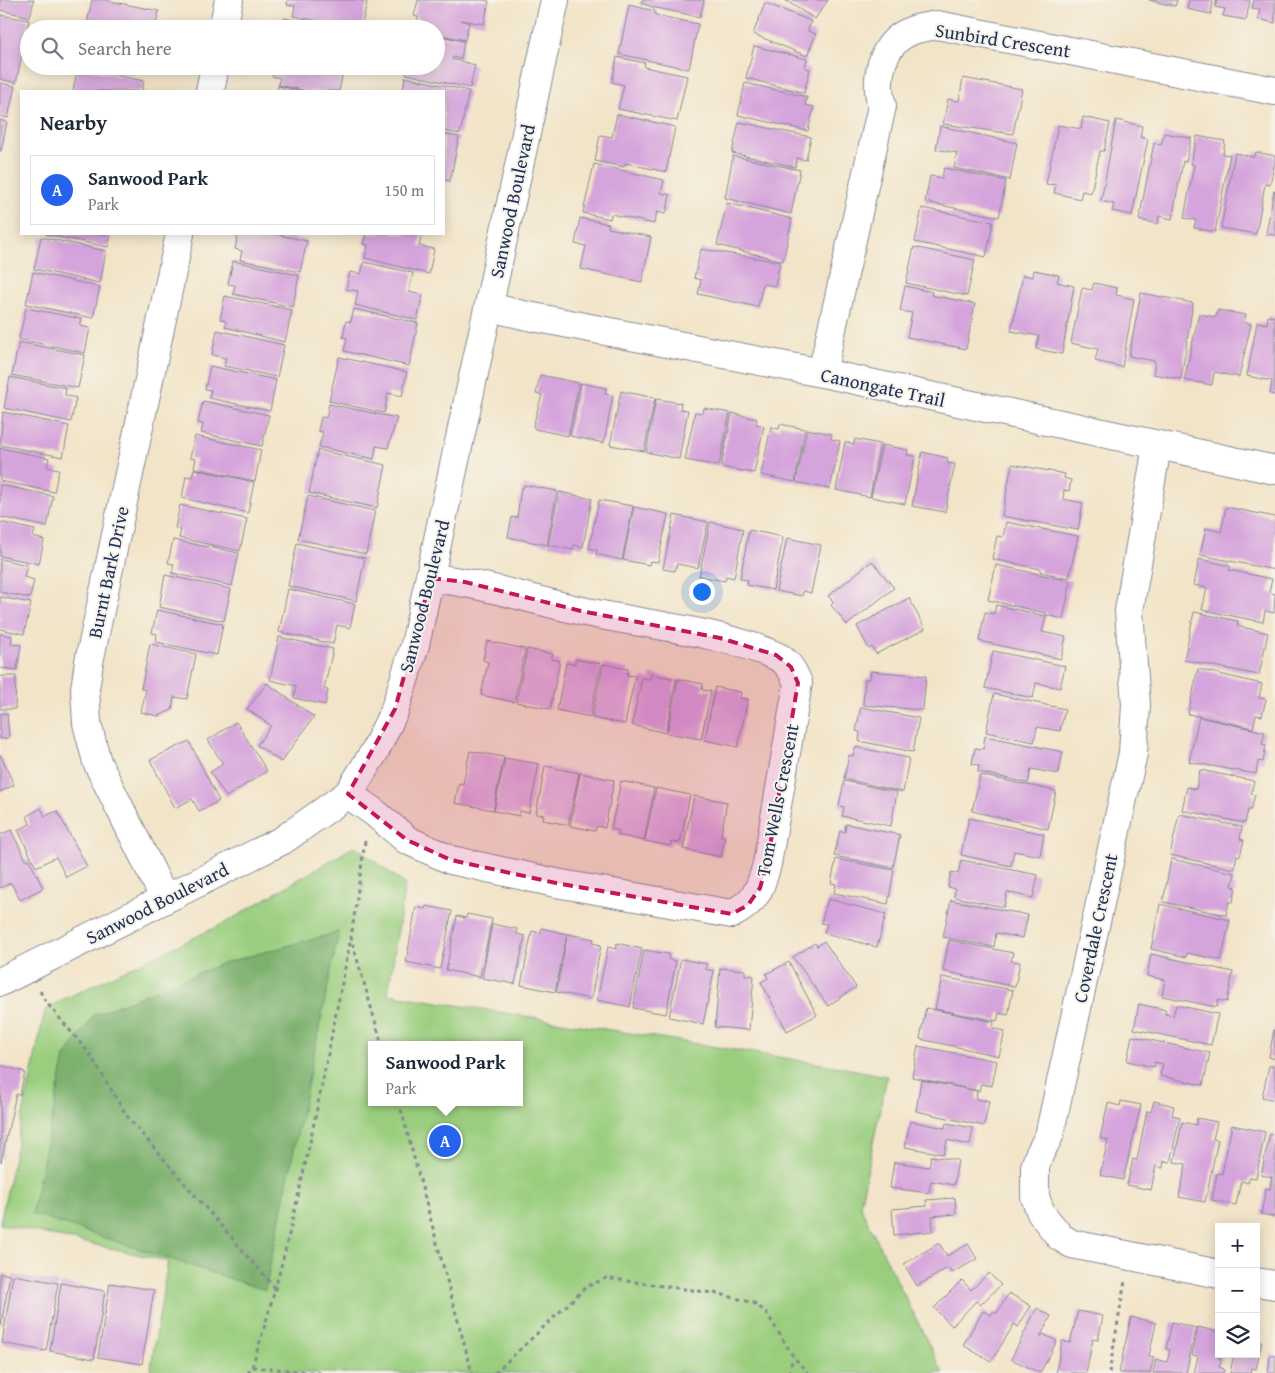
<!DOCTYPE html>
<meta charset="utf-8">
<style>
:root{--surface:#fff;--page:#f2f2f3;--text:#1f2937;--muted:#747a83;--line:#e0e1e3;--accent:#2563eb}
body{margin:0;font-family:"Gentium Book Plus",serif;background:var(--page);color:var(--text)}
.controls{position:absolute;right:15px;bottom:15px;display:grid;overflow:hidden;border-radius:0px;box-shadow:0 2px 12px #0003}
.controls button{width:45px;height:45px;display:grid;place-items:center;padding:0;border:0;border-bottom:1px solid var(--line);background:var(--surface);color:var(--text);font:25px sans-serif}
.you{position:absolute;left:701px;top:591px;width:18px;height:18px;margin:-12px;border:4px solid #fff;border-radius:50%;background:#1a73e8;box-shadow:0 0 0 8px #1a73e833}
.badge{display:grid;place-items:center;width:32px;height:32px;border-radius:50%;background:var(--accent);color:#fff;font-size:16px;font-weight:700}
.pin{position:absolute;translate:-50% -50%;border:2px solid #fff;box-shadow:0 1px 5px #0006}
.popup{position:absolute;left:368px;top:1041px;width:155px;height:65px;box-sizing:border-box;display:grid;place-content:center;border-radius:0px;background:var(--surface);filter:drop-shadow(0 1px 4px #0005);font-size:16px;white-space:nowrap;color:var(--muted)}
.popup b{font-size:19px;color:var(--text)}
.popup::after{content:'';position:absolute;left:50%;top:100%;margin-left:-10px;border:10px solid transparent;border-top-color:var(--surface)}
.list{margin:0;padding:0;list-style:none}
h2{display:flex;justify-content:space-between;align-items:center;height:65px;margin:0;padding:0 20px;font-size:21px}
h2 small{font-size:16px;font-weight:400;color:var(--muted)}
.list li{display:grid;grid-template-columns:32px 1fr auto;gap:15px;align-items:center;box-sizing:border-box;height:70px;margin:0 10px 10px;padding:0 10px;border:1px solid var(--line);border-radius:0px}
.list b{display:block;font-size:19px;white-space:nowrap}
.list p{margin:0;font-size:16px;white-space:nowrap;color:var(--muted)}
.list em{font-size:16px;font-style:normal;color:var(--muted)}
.icon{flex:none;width:28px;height:28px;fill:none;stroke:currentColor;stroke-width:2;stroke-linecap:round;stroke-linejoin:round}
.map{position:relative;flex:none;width:1275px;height:1373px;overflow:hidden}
.search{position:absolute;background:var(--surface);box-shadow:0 2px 12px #0003;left:20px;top:20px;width:425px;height:55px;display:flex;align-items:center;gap:12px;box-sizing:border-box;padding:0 18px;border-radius:28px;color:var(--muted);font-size:19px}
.panel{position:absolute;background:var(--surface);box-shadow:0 2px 12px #0003;left:20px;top:90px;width:425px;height:145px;border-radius:0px}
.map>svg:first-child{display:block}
.green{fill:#9ace7e;stroke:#5a7e6e;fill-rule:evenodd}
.forest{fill:#7bb16d;stroke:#4b7066}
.building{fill:#d6a4dc}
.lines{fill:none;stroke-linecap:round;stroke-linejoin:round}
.minor-casing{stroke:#868a93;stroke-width:30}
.tertiary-casing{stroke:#868a93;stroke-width:30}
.path{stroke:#868a93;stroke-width:3;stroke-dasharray:4 4;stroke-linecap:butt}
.minor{stroke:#fff;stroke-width:28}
.tertiary{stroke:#fff;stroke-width:28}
.marked{fill:#c2185b;fill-opacity:0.2;stroke:#c2185b;stroke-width:4;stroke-dasharray:10 6;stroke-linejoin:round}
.labels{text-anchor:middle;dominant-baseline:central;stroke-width:4;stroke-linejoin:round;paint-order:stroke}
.street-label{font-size:19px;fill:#1b2f5e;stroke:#f7f3e8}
</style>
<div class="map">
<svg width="1275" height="1373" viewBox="0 0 1275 1373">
<rect width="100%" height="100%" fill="#f7f3e8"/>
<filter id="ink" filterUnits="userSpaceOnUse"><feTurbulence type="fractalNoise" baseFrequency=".02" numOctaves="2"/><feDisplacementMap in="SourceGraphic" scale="10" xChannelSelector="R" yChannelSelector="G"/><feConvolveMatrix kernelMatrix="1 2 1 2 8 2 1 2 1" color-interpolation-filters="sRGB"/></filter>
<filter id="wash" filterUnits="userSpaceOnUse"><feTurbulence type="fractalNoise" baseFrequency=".0096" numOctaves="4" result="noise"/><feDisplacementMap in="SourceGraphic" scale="20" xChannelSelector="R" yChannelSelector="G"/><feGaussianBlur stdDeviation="1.12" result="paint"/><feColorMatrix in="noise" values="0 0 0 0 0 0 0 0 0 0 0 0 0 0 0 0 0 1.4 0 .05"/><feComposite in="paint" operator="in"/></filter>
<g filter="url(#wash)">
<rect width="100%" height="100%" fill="#f2e4c8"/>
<path class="green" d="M355,846L405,884L388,994L840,1067L887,1076L860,1206L943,1373H150L168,1261L0,1224L45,1010L62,1000L225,923ZM371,1045H519V1102H371Z"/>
<path class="forest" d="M339,932L265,1290L32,1214L65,1057L94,1015L224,963Z"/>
<g id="blocks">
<path class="building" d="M0,0H34L30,17L0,10Z
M92,0H104L159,11L155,29L86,28Z
M288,0H359L367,2L361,29L352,28L293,16L295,6L287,5Z
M418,0H483L489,1L484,24L461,20L469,23L465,40L436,34V29H416L418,17L414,16Z
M642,0H704L700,17L652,7L641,3Z
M785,0H828L815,19Z
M1149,0H1177L1175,6Z
M1189,0H1213L1211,14L1187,9Z
M1217,0H1250L1246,20L1223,16L1225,9L1215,7Z
M1254,0H1275V23L1258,19L1260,9L1252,8Z
M765,3L811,21L808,31L816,34L807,56L753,34Z
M629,5L655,11V15L698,24L689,69L619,54Z
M0,15L29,20L16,83L0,79Z
M284,18L332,28V29H282Z
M436,35L464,41L461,59L453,57L452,59L475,65L470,88L406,74L408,66H436Z
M754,46L807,59L805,68L810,69L804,93L746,78Z
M617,57L645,63L644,67L687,76L677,121L618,109L624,85L612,82Z
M99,66H134L133,74Z
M274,66H342L344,67L339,91H307L278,85L280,78L272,76Z
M78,67L144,81L142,91H73Z
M405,77L469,91L460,134L444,131V91H398L399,89L403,90Z
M963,78L1022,89L1013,134L943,124L948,99L959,101Z
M0,83L15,86L8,118L0,116Z
M745,83L807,97L805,105L814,107L808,131L738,115Z
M278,86L299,90V91H277Z
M617,114L675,127L666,172L625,163L624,167L595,161L600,135L612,137Z
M1083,117L1110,123L1104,151H1100L1091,193L1082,191L1080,199L1054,193L1056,185L1046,184L1058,125L1081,129Z
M0,120L7,122L1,151H0Z
M1116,120L1142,126L1140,137L1148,139L1132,215L1112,211L1114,204L1101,201Z
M739,122L811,137L806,160L797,158L795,167L732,153Z
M940,126L1017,143L1010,180L954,168L957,153L936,149Z
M1164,133L1191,138L1186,162L1183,161L1172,219L1159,216L1158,224L1139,220L1154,143L1161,145Z
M444,134L459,137L450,181L444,180Z
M1197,136L1225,141L1223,154L1230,155L1215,232L1194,228L1196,220L1184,218L1194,165L1191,164Z
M1256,152L1275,156V162L1270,185L1265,184L1256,234L1221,228L1235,153L1254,157Z
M733,156L800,170L791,214L725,198Z
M594,164L664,180L661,193L670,195L666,214L657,212L654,224L611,214L610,219L583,213Z
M944,168L1006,181L999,217L925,202L930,176L942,178Z
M1274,191H1275V235L1266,234Z
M727,203L792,219L783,261L717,245Z
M922,208L993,222L986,257L915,242Z
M580,218L609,224L608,228L651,237L642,282L581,269L586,246L575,244Z
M45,234H111L108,247Z
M238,234H275L307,241L300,272L240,260L242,251L235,249Z
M366,234H422L419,246L434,249L429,274L365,258L368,245L363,244Z
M41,237L106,251L100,283L34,269Z
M914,247L975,260L967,296L906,283Z
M701,249L780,262L775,286L763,284L758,307L698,294L701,280L694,278Z
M233,261L299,275L293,307L233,294L235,285L228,284Z
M364,262L413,273L409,292L423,295L417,320L355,305L358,291L346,289L350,272L361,274Z
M1034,270L1059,275L1057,282L1074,286L1062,354L1036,349L1039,336L1011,331L1023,275L1033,277Z
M33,272L100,287L93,318L26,304Z
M1094,283L1117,288L1116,295L1134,299L1122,367L1095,361L1098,349L1071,343L1082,288L1092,290Z
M905,286L932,292L931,295L975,304L966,349L907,337L912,313L900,311Z
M1141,293L1193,303L1181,379L1153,374L1155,361L1129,356Z
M225,296L292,310L285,342L225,327L226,321L220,319Z
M26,308L82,319L80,326L90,328L85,353L19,339Z
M354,309L418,323L409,366L344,351L347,338L343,337L346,321L351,322Z
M1218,310L1246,315L1244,322L1251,324L1239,377L1214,372L1212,385L1184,380L1199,314L1216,317Z
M1268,316L1275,317V395L1270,394L1272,381L1247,376L1257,322L1267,324Z
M217,330L284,345L277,377L224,366L226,358L212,355Z
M19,342L85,355L78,388L12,375Z
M339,357L407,372L402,396L388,393L384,413L329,401Z
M210,366L276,380L270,411L209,398L211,390L205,389Z
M540,375L579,383L568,436L535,429L533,426L542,395L536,394Z
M10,377L66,388L65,395L76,398L71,422L4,408Z
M581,383L606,388L605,394L613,395L604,443L570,436Z
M621,391L655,398L644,451L610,445Z
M656,399L681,403L680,409L688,410L679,459L646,452Z
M203,401L269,415L262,446L201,433L203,424L198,423Z
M329,404L397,418L388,448L376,446L374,459L319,447L323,432L318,431L321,417L326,418Z
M704,408L730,413L719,466L685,460L695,412L703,413Z
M3,412L69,426L63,457L0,445Z
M732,413L757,419L756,424L764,426L754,473L721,467Z
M780,424L805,429L795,482L761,475L771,427L779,429Z
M807,429L832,434L831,439L840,441L830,489L796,482Z
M195,436L261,450L255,481L194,468L196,459L190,458Z
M855,439L880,444L870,497L836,490L845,442L854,444Z
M882,445L908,450L907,455L915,456L905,504L871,497Z
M0,448L49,458L47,467L59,469L54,492L0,481Z
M318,450L386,465L377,508L309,493Z
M922,452L948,458L947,463L955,464L945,512L912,506Z
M1012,464L1065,474L1064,478L1071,480L1069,491L1064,490L1063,499L1083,503L1078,530L1002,516Z
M194,469L254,482L248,513L182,498L186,476L192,477Z
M0,485L53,496L47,527L0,517Z
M524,485L557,491L547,545L508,537L512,517L517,518L521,488H523Z
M559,492L592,499L583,547L574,545L573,550L548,545Z
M308,496L375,511L366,554L298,539Z
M599,500L633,506L622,560L596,554L597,550L589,548Z
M180,505L247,519L240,551L179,538L181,530L175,528Z
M634,507L668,514L658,562L650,561L649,565L623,560Z
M1226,507L1275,517V570L1200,555L1206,528L1221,532Z
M674,515L708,522L698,568L677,564L675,571L663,569Z
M0,522L35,530L33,537L44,540L39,564L0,556Z
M710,522L743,529L734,578L726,576L725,581L699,576Z
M1006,522L1078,536L1069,578L1040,572L1041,569L992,559L997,536L1003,537Z
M749,530L783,537L773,590L747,585L748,580L740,579Z
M787,538L821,545L811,593L803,591L802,596L776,591Z
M173,540L239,553L232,586L172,573L174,564L168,563Z
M297,543L365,558L356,601L288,586Z
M0,559L27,565L24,577L34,580L30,598L0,592Z
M1199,559L1230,566L1229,570L1272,579L1269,592L1275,594L1274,613L1265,611L1263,622L1202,610L1207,588L1194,585Z
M872,561L894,588L847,625L831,605L834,602L828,596Z
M996,565L1071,581L1063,619L1046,615V613L988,600Z
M165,575L231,589L224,621L159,607Z
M288,589L355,604L350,628L337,625L333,644L279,632Z
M0,597L31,603L24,634L0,629Z
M909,598L925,629L876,654L872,647L869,649L857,626Z
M996,605L1046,616L1042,632L1066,637L1061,659L979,641L985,612L994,614Z
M157,610L223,624L217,655L156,642L157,634L152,633Z
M1194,612L1238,621L1237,626L1268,633L1259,675L1184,660Z
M0,634L12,636L11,644L21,645L17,670L0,668Z
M279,637L333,649L324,689L328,690L325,705L294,698L296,686L270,680Z
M487,641L525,649L514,702L481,695L488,662L483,660Z
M150,644L196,654L187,699L174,697L172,710L158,716L141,712L146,690L141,689Z
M527,649L553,654L551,659L560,661L550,709L516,702Z
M993,651L1065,666L1060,688L1036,683L1033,698L985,688Z
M575,659L601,664L590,717L557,710L566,663L575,664Z
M603,664L628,669L627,675L635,676L625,724L592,718Z
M1198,669L1262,684L1259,698L1266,699L1262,716L1256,715L1253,728L1188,714Z
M871,671L926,676L923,710L863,705L865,679H870Z
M651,674L676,679L666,733L632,725L642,678L650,679Z
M0,676H16L15,709H0Z
M678,679L703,684L702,690L711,691L701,739L667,733Z
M267,683L314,717L281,762L257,745L271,726L247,709Z
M715,687L741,692L740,698L748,699L738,747L705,740Z
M994,694L1065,709L1060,731L1037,727L1034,742L986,732Z
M861,707L919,718L913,752L859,741L860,732L856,731Z
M7,713L9,738L0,739V714Z
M1199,717L1265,732L1262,744L1266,745L1263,762L1258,761L1256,774L1189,762Z
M236,722L267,771L226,797L210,772L223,764L208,740Z
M985,736L1063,752L1058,774L1031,769L1028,783L978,772L979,765L972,764L975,748L983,749Z
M189,741L219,801L199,811L192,799L175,808L150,760Z
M855,747L909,758L903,792L844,779L849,755L853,756Z
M470,751L504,757L493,810L455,803L459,783L463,784Z
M0,754L14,785L0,792Z
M505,758L539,764L529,813L520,811L519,816L494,811Z
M545,766L579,773L568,825L543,820L544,815L536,814Z
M1200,770L1254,781L1251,794L1255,795L1251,810H1248L1245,823L1182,810L1187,787L1196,789Z
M580,773L614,780L605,828L597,826L595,831L570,826Z
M980,775L1056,791L1048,829L972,811Z
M621,781L654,788L644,841L618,835L619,831L611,829Z
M844,781L897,792L891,826L842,816L844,807L839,806Z
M656,788L690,795L680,843L671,842L670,846L645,841Z
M694,796L727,802L721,836L725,837L721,857L683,849Z
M41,808L45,816L57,811L87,866L66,877L56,857L36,867L18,830L30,824L27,816Z
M1179,814L1242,827L1240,839L1244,840L1240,856L1237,855L1234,869L1170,855Z
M969,818L1044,834L1040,856L1014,851L1011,866L961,855Z
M846,824L900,835L893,868L834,856L840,831L845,832Z
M11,830L26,860L29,859L43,888L20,900L11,883L0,888V835Z
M836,859L894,870L888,904L834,893L836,884L831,883Z
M1171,859L1235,873L1232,886L1236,887L1233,902H1229L1226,915L1163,902Z
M961,860L1038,875L1033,898L1007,892L1004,907L954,897L955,889L948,887L951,872L958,874Z
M828,899L886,914L877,947L824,933L827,924L821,923Z
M951,900L1028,915L1023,938L996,933L994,947L943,937Z
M1160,904L1230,920L1221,960L1187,953L1186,957L1151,949Z
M426,906L452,911L440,969L406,962L416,907L425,909Z
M467,914L492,919L480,977L446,970L457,916L466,918Z
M492,924L517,929V934L525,936L515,984L482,978Z
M541,928L567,934L555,992L521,985L532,931L541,933Z
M568,934L594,939L593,943L601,945L591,999L556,992Z
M949,940L1013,953L1011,961L1020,962L1015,987L943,971Z
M824,941L856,987L828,1006L793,957L815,943L817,946Z
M617,943L642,949L630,1007L597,1000L608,947L616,949Z
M644,950L669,954L668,959L676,961L666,1014L633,1008Z
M1151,954L1233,972L1227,1002L1218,1000L1217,1007L1162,996L1165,980L1147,976Z
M681,959L707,964L705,969L714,971L703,1024L669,1017Z
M789,962L817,1015L787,1031L761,982L768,978L766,974Z
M720,968L745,970V975L754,976L749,1030L715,1027Z
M942,977L1013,990L1008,1015L999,1013L997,1021L935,1009Z
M1139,1004L1166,1010L1165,1014L1173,1016L1176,1005L1218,1014L1211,1045L1134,1029Z
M926,1008L994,1022L993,1028L1005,1031L999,1056L920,1039Z
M1274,1030H1275V1059L1269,1057Z
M1132,1036L1210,1053L1203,1085L1160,1076L1163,1064L1155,1062L1154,1067L1127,1061Z
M918,1046L997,1061L992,1086L981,1084L979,1091L912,1077Z
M0,1065L25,1072L20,1095L16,1094L1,1162Z
M1269,1066L1275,1067V1100L1262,1097Z
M921,1080L977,1091L976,1099L989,1101L984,1126L916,1111Z
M1121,1101L1141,1105L1123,1180L1100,1175L1108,1140L1100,1138L1108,1103L1120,1106Z
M1154,1101L1174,1106L1172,1115L1180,1117L1170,1162L1164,1161L1163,1168L1156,1166L1151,1190L1127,1185L1133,1159L1137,1160L1147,1111L1151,1112Z
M1197,1118L1217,1122L1213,1139L1218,1140L1205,1202L1179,1197L1186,1164L1174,1162L1182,1122L1196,1125Z
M910,1121L945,1128L946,1123L973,1128L970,1145L947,1140L944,1154L905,1147Z
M1232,1125L1265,1132L1256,1178L1250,1177L1248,1183L1241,1181L1236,1205L1212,1200L1217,1173L1222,1174Z
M1270,1134L1275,1135V1217L1261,1214L1266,1188L1270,1189L1272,1177L1261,1175Z
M931,1156L958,1160L954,1185L931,1181L929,1193L890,1188L894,1162L929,1167Z
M955,1198L956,1214L932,1216L933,1231L894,1235L892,1209L927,1206L926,1200Z
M939,1243L947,1256L968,1244L977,1259L952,1273L948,1268L917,1286L904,1264Z
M0,1273L10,1275L1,1326H0Z
M989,1273L1001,1285L980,1305L976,1301L952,1326L934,1308L962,1280L971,1290Z
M13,1275L58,1283L46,1351L2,1343Z
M61,1283L105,1291L94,1359L50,1351Z
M110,1283L154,1290L142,1364L98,1357Z
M1009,1293L1031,1306L1018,1327L1014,1324L991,1362L963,1345L983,1311L991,1315L993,1312L997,1313Z
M1037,1308L1051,1316L1040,1337L1043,1334L1057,1341L1040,1373L1011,1359Z
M1078,1311L1103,1316L1098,1340L1093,1339L1086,1373H1056L1062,1341L1070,1343Z
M1131,1317L1156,1323L1149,1356L1154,1357L1150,1373H1119Z
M1172,1322L1196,1328L1186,1373H1153L1156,1359L1167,1362L1170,1350L1166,1349Z
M1198,1327L1219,1332L1218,1358H1222L1219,1367L1224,1369L1223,1373H1194L1198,1356L1192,1355Z
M1256,1341L1262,1342L1256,1369L1252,1368L1251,1373H1230L1234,1354H1256Z
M1270,1355L1275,1356V1373H1268Z"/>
</g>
</g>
<g filter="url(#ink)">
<use href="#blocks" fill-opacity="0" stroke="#868a93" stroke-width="1"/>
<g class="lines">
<defs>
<path id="minor" d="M223,29L229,0
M210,91L215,66
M822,373L882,106C874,79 881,43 911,31C919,27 929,27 937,25L1275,91
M1157,446L1129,611L1136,705L1133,753L1049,1136L1039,1155L1035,1167V1197L1041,1213L1060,1237L1072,1244L1219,1274
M348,794L375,813L407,840L451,860L556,883L732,914C756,901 760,890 767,864L798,683C793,671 787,660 774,655C714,630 645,625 582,611C531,600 482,583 431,578
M165,899L97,762L87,723L85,689L89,662L180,234
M1256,1282L1275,1285"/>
<path id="tertiary" d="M490,307L523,315L832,375L1275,470
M0,982L283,840L348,794L375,751L395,709L415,645L555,0"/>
</defs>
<use href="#minor" class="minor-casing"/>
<use href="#tertiary" class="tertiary-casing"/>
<path class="path" d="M365,841L351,938L382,1045
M40,991L46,1002L89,1053L129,1119L275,1288
M399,1102L472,1373
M252,1367C297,1227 322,1081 351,938
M248,1373L252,1367L322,1373
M495,1373L586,1287L606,1278L720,1294L754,1303L766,1312L793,1356L808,1373
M789,1373L793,1357
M1109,1373L1125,1281"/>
<use href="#minor" class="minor"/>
<use href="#tertiary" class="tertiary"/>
</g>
</g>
<path class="marked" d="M431,578L465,582L581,611L720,638L776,655L791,667L798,683L767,864L760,888L748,905L732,914L556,883L451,860L407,840L348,794L395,709Z"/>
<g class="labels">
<g class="street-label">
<text transform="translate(1003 40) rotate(9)">Sunbird Crescent</text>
<text transform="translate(512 201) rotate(-78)">Sanwood Boulevard</text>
<text transform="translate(883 387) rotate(12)">Canongate Trail</text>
<text transform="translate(108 572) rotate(-78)">Burnt Bark Drive</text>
<text transform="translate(424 596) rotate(-76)">Sanwood Boulevard</text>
<text transform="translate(777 800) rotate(-79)">Tom Wells Crescent</text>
<text transform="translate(157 903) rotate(-27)">Sanwood Boulevard</text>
<text transform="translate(1095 928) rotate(-78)">Coverdale Crescent</text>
</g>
</g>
</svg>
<div class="controls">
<button>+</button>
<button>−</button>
<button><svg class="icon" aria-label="layers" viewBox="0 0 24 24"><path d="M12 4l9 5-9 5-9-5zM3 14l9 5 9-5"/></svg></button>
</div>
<div class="you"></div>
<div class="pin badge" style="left:445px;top:1141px">A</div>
<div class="popup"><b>Sanwood Park</b>Park</div>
<div class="search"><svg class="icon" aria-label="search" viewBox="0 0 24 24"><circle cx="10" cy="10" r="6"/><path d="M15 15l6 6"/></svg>Search here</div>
<section class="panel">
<h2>Nearby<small></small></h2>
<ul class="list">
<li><span class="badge">A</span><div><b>Sanwood Park</b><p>Park</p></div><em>150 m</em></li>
</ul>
</section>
</div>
